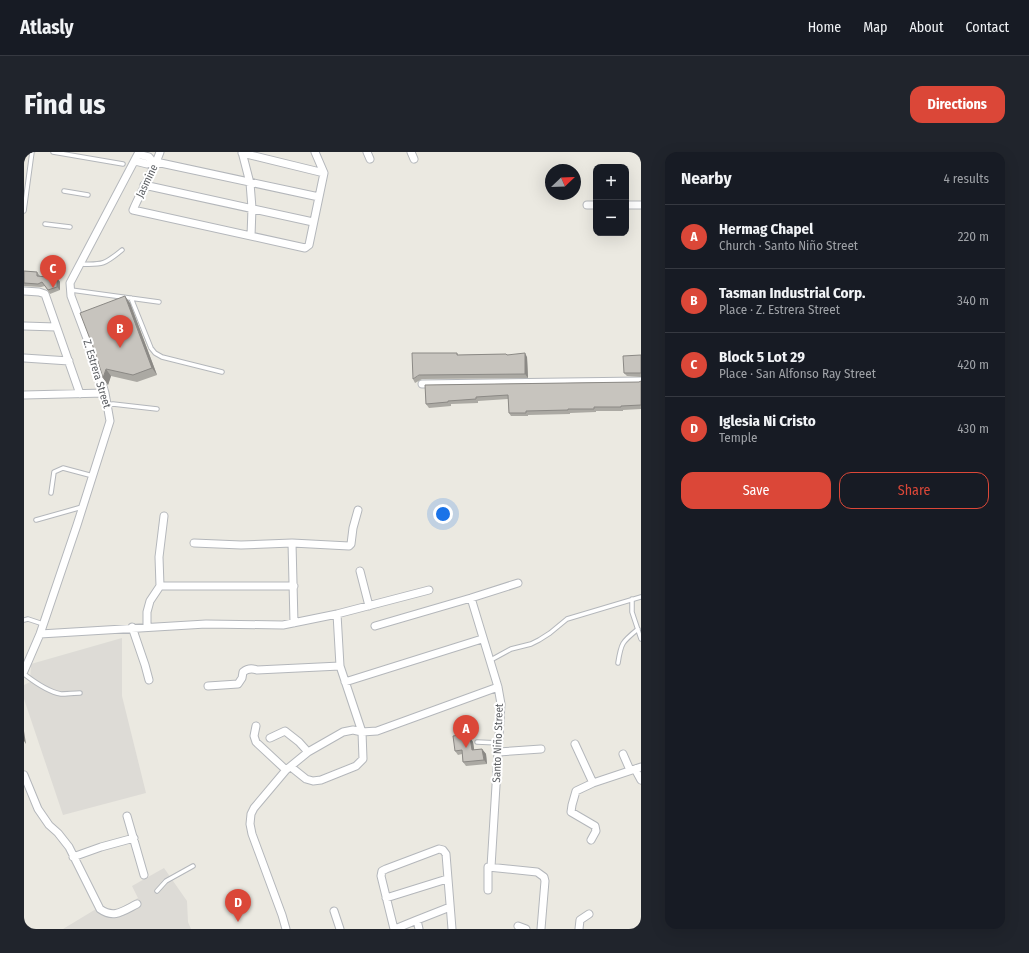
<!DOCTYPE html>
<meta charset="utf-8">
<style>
:root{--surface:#171b24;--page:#20242c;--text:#f1f3f6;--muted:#9ea1a6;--line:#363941;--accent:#db4738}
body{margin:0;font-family:"Fira Sans Condensed",sans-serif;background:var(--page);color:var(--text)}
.controls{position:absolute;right:12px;top:12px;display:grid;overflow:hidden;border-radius:8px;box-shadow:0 4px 16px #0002}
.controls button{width:36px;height:36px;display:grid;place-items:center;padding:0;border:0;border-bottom:1px solid var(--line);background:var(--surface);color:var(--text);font:20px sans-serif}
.compass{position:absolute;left:521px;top:12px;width:36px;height:36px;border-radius:50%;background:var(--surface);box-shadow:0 4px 16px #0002;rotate:67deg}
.you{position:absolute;left:419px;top:362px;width:14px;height:14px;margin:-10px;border:3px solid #fff;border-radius:50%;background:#1a73e8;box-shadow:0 0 0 6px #1a73e833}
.badge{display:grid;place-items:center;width:26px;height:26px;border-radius:50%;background:var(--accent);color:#fff;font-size:13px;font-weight:700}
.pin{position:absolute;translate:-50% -33px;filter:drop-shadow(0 1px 2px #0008)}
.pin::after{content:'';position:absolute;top:21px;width:14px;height:12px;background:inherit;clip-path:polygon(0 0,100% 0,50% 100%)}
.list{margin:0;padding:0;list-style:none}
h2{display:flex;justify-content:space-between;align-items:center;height:52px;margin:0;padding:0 16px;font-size:17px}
h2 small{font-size:13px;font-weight:400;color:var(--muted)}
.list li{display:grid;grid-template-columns:26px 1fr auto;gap:12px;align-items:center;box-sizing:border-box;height:64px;padding:0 16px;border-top:1px solid var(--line)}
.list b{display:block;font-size:15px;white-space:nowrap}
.list p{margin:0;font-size:13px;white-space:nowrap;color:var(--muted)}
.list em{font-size:13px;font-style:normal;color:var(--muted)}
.actions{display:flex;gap:8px;padding:12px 16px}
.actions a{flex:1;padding:9px 0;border:1px solid var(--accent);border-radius:12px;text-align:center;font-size:14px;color:var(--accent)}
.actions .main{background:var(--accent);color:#fff}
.map{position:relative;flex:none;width:617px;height:777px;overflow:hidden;border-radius:12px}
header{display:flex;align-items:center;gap:24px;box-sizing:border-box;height:56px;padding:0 20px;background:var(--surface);border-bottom:1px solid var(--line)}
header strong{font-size:19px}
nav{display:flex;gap:22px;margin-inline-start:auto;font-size:14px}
.intro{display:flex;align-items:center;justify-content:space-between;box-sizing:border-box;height:96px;padding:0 24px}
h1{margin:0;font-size:28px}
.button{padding:10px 18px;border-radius:12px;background:var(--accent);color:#fff;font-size:14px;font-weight:700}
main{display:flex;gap:24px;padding:0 24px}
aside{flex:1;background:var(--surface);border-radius:12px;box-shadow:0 4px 16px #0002}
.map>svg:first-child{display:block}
.industrial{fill:#dddbd6}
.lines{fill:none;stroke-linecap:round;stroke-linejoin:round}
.lane-casing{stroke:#b4b7bb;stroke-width:5.5}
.street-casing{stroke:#b4b7bb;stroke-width:9}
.lane{stroke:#fff;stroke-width:3.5}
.street{stroke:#fff;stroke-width:7}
.wall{fill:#aba9a3}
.shaded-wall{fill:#8b8985}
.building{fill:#c7c4be;stroke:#8b8985}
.labels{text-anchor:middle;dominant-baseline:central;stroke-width:4;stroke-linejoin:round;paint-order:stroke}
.street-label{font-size:11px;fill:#5a5d61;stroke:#fff}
</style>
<header>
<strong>Atlasly</strong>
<nav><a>Home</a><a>Map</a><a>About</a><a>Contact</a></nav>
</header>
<div class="intro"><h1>Find us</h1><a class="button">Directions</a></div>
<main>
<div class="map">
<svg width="617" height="777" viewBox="0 0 617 777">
<rect width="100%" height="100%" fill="#ebe9e1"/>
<path class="industrial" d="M98,486V544L122,641L39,663L0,547V533L6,530L7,512Z
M140,716L163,749L164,770L167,777H39L72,757L91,759L114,746L108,734Z"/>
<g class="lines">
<defs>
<path id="lane" d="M29,0L99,12
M40,39L64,43
M0,59L8,0
M21,72L46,75
M57,112C79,113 81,112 98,98
M47,138L135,150
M107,146L127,196L131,201L138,205L198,220
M84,253L89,252L133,257
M27,341L30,320L39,316L69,324
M12,368L58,355
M608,447V460L617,487
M0,468L4,467L19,472
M465,509L487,497L507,492L515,488L526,481L543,467L617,445
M594,511C597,491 598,490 614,477
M0,522C9,529 25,540 37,542C43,542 50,541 56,541
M453,590L475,591
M133,739L142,729L169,714"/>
<path id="street" d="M136,0C129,20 117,39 109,58L281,96L285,93L300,21L291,0
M218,0L226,31L228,56L227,84
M343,0L346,7
M387,0L390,7
M218,1L300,21
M114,2L125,5L129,10H132L295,45
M111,9L123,12L129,10
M120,33L289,70
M563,53H572
M602,53H617
M0,139L15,140L21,142L56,242
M0,174L32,175
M0,206L45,209
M398,232L617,229
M0,243L81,241
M170,391L217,393L268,391L325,394L327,392L329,376L334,358
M268,391L270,471
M336,419L345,454
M136,434H270
M447,446L474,535L477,552L467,715
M351,474L447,446L494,431
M108,475L121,513L125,528
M123,475V460L126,449L136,434L135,405L140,364
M16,482L182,472L259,473L313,462L405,438
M0,519L16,482L53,373L86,269L81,241L71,208L47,144L46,131L115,0
M321,530L458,487
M184,534L214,532L218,526L219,520C224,516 228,516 233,518L316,514
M232,574L230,584L232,590L262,618
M246,586L261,579L275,590L284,600
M551,592L569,631
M474,600L517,597
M599,602L606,618
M267,615L282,627L289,629L297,628L332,614L339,607L338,580L316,514L313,462
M611,617L617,628
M0,623L14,657L25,673L34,681L45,695L76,757C90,767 99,759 113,752
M103,664L120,723
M567,688L572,679L571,674L547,660L548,653L552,639L569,631L617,615
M49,705L77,695L110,686
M464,738V715L513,720L520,725L521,729L517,777
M362,746L423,727
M310,759L316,777
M393,768L426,755
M494,774L502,777
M262,777L258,763L228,682L226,672L227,662L230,656L262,618L284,600L319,580L329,578L338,580L353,579L474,535
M370,777L357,724L358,719L362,717L415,697L419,698L422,702L428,777
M371,777L393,768L395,777
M555,777L556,768L565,762"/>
</defs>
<use href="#lane" class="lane-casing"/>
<use href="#street" class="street-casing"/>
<use href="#lane" class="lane"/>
<use href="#street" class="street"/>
</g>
<path class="wall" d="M0,119L13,120L16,124L33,126L36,130V138L26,142L21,134L17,135L0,134Z
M106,151L133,223L113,230L87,224L84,233L79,226Z
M433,201L434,203L482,202L484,203L503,205L504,226L398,227L391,231L389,227Z
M617,203V225L603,224L600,221Z
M617,229V257L599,258V259H572V260L546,261V262L504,263V264H487L485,261L484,247L454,249V251L427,252V254L405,256L402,252L401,233L615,230Z
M443,582L449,590L450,598L458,597L462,602L463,612L442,614L439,610L438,602L434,603L431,599Z"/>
<path class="shaded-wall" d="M33,126L36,130V138L33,135Z
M101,144L106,151L133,223L128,216Z
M501,201L503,205L504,226L501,222Z
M82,217L87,224L84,233L79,226Z
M0,578V579L2,592L0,589Z
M443,582L449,590L451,603L448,598Z
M458,597L462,602L463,612L460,608Z"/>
<path class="building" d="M0,119L13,120V124L33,126V135L24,138L18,130L14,132L0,131Z
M101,144L128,216L109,223L82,217L79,226L71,200L56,161Z
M388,201H433V203L482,202L483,203L501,201V222L395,223L389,227Z
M617,203V221H600L599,204Z
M617,229V253L597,254V255H570V257H544V258L502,259V261H485L484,243L452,245V247L424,249V250L402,252L401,233L615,230Z
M443,582L444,585H446L448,598L458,597L460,608L439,610L438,598L431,599L429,584Z"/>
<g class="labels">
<g class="street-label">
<text transform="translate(123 29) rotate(-64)">Jasmine</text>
<text transform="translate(73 222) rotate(73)">Z. Estrera Street</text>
<text transform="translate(474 591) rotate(-88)">Santo Niño Street</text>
</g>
</g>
</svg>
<div class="controls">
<button>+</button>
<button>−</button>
</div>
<svg class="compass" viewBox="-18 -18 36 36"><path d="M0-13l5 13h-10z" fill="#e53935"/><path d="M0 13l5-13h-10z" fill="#9ea1a6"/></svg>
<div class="you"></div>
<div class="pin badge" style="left:442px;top:596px">A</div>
<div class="pin badge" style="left:96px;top:196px">B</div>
<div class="pin badge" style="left:29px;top:136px">C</div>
<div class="pin badge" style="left:214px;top:770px">D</div>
</div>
<aside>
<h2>Nearby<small>4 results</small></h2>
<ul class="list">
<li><span class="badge">A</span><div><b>Hermag Chapel</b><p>Church · Santo Niño Street</p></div><em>220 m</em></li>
<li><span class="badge">B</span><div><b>Tasman Industrial Corp.</b><p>Place · Z. Estrera Street</p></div><em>340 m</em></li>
<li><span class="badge">C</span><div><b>Block 5 Lot 29</b><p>Place · San Alfonso Ray Street</p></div><em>420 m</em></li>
<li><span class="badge">D</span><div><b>Iglesia Ni Cristo</b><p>Temple</p></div><em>430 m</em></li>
</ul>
<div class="actions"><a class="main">Save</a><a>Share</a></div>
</aside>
</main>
